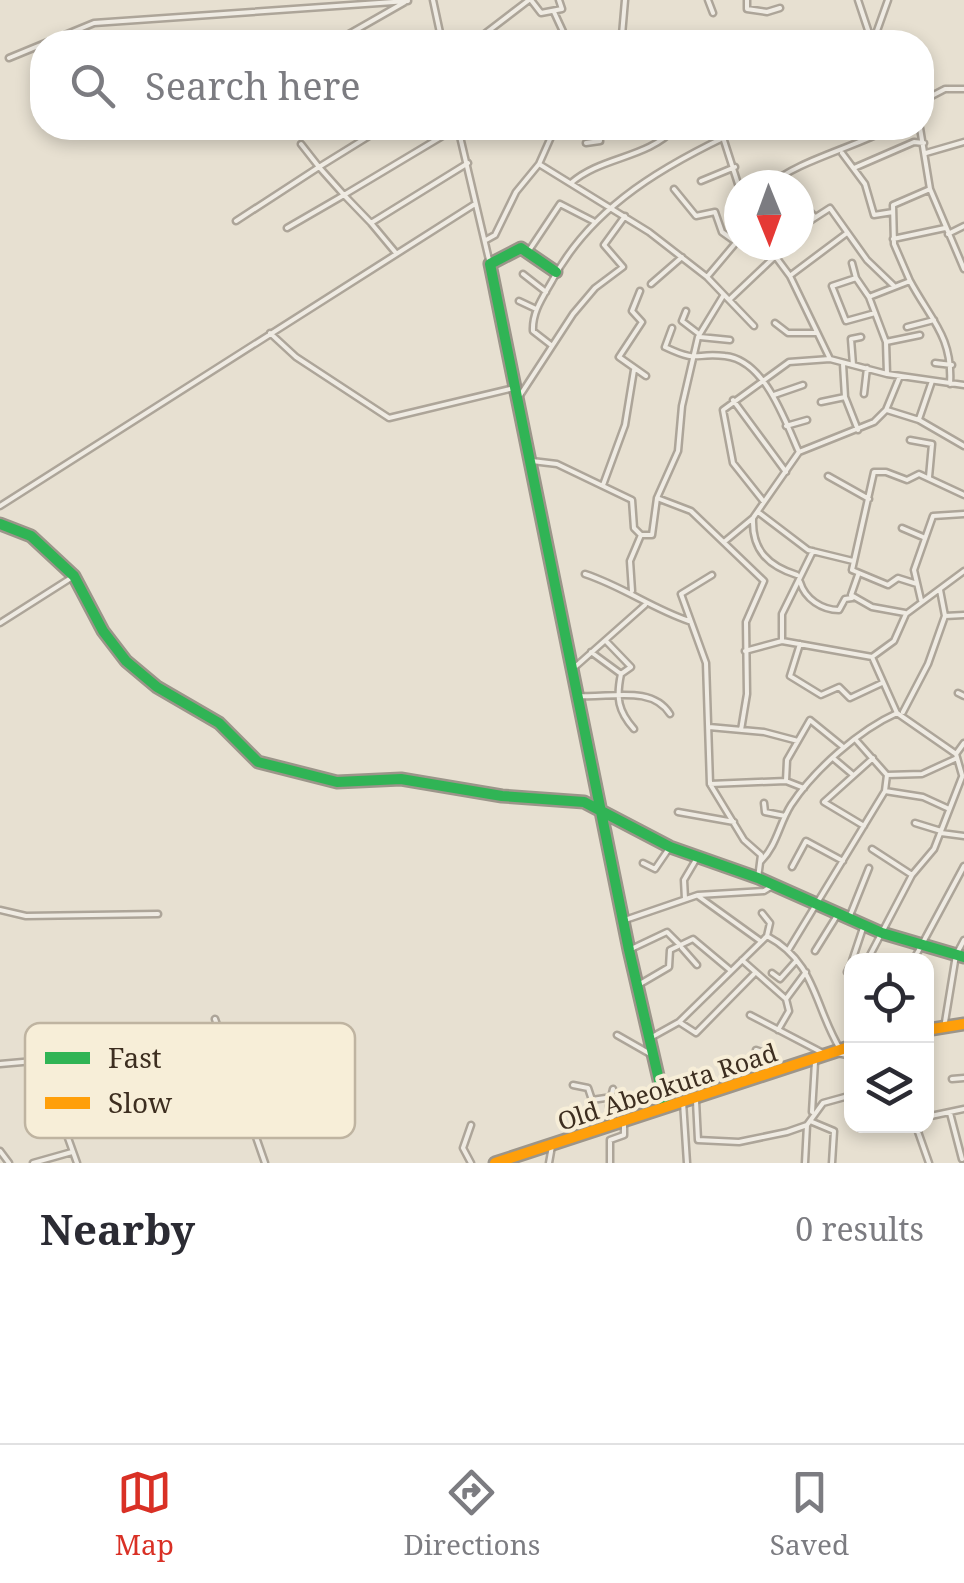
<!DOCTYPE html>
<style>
:root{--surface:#fff;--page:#f2f2f3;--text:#2b2b33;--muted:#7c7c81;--line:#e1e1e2;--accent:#d93025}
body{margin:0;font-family:"Noto Serif",serif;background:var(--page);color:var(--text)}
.controls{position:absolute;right:30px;bottom:30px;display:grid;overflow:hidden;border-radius:20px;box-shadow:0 5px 15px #0003}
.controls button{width:90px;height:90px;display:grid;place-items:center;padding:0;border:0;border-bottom:2px solid var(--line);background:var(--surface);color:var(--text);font:50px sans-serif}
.compass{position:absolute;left:724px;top:170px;width:90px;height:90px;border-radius:50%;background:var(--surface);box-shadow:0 5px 15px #0003;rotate:179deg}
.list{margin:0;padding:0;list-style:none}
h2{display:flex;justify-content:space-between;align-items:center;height:130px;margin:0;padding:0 40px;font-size:42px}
h2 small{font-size:32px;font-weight:400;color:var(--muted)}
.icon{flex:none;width:55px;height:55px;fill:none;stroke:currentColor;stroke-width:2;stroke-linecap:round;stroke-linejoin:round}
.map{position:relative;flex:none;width:964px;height:1163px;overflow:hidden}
.search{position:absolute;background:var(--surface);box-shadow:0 5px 15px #0003;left:30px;right:30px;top:30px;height:110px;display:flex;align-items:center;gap:25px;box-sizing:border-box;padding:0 35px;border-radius:40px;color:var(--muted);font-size:38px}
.sheet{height:280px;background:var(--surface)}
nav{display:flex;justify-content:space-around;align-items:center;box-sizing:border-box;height:140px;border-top:2px solid var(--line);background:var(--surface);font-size:28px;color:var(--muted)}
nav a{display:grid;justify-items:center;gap:5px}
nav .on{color:var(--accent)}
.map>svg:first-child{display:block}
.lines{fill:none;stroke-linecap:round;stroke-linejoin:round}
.street-casing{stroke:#ada599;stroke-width:9}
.fast-casing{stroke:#9c958a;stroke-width:15}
.slow-casing{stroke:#9c958a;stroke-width:15}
.street{stroke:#efebe3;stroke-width:4}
.fast{stroke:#30b455;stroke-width:10}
.slow{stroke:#ff9f0a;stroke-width:10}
.labels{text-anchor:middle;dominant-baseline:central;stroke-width:8;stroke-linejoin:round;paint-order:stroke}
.street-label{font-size:25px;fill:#3d2e20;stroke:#f7eed8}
.key{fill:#f7eed8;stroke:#bfb4a1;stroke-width:2.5}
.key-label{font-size:28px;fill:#3d2e20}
</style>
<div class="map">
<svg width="964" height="1163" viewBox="0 0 964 1163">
<rect width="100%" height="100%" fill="#e7e0d1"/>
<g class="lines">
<defs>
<path id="street" d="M433,0L442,42
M531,0L541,13L562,9L559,0
M708,0L713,13
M747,0V9L767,12L780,8
M858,0L872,42
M554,12L566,38L580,42
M622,35L625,0
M335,42L405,2
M474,42L529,0
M789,42H849
M873,42L888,0
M9,58L94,23L408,1
M922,101L945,89H964
M456,128L344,195L371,223L468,163
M458,128L490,264
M649,128L650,129
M720,128L739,187
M920,128L930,189L964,269
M586,143L600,141L599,128
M842,153L865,184L874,215L893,212
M926,153L964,142
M539,164L649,232L707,277L754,326
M854,168L914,142L924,143
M701,181L735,167
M571,183C602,156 647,159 675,128
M771,185C792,163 858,146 890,128
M674,189L696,216L715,212L722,232L736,242
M801,202L815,217
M236,221L319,167L301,144
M371,223L396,253
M287,228L344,195L319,167L382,128
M799,228L830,208L867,260L894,286
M948,234L964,226
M893,239L945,228
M486,240L495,235L516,192L539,164L555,128
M767,245L790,276L830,359L887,374L964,385
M528,252L560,204L593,221
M852,263L856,278
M523,274L546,292
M791,275L847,233
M707,277L739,239
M910,281L894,244L893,205L930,189
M651,284L682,257
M640,291L632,311L642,322L619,357L646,376
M869,297L856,278L832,286L846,321L875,313
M729,300L787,245
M519,301L536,309
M686,311L682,321L699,334
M775,323L788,333H817
M907,327L934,320
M672,328L665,347C701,364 693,352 725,356C765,360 785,421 799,452
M270,333L296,357L389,418L514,388
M700,337L730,340
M886,342L920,335
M551,345L533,331C532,312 543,297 552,281C592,205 668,163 744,128
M935,363L952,365
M843,364L845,397L858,430
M853,365L851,339L861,337
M887,374L886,342L869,297L910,281C931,320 953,337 950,384
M864,394L867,368
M774,395L803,385
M519,397L573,314L595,288L623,267L604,245L625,216
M733,400L786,472
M821,402L845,397
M887,410L919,420L964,446
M919,419L932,381
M786,426L807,420
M910,440L932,444L929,477
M532,461L557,464L632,500L634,528L641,535
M828,476L869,499
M603,485L625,425L634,370
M657,498L691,511L764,581L746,622L747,694L741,730
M764,502L733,463L723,410L789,362L830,359
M0,506L475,204
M758,512L808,550L853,561
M753,519C752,550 768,566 797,575
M902,528L923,537
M724,542L753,518L799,452L874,422L886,410L900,376
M585,574C624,587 651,608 689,621
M712,575L681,594L706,663L710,784L744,840L761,855L758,878
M858,575L851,595L872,607L905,613
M800,582C805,599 822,610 839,610L845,599L852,598
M917,584L898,578L888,585L852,570L874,472H886L907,480L919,474L964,495
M632,591L630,561L641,535H652L657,498L678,451L682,406L698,337L723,296
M921,600L914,570L933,516L964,514
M945,616L964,615
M0,623L74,576
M606,641L631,667L621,674C616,698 618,711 634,729
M782,641V614L813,551
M800,644L790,676L821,695L839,687L850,698L882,683
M745,651L782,641L872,657L894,641L906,614L964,571
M591,652L621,674
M872,657L897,713L956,754L962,775
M575,667L645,605
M958,693L964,696
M581,696C610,698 652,685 670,714
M903,712L928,664L945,616L940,590
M709,727L764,732L798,741
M956,754L964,743
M833,758L852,774
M887,775L922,774L957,758
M786,781L787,760L810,720L842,746
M710,784L786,781L804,788
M885,791L923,797L947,808
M764,803L765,812L785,816
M678,812L734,822
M915,823L941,831
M864,826L824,802L873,758
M941,833L964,836
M872,849L912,875
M761,861C777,845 779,824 791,805C814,770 859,730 897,713
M643,863L655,869L670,847
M792,867L806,841L843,861
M698,896L759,940
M685,899L684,880L697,858
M0,910L26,916L158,914
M849,918L869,868
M625,920L698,895L764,891L774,885
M767,936C816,962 814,1006 840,1049
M682,948L697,965
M789,949L885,791L887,775L856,740
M629,950L667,932L680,945
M815,951L838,914
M868,959L912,875L934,849L962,777
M742,960L786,999L789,1011L778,1030
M852,961L864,925
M913,961L964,866
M847,972L852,962
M772,973L780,979L796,961
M640,984L669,967L670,950L693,939L730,970
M786,999L806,972
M750,1015L821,1052
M215,1019L265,1163
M679,1022L696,1033L754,974
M945,1022L956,955L964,940
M617,1035L652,1055
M652,1037L679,1022L767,936L770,923L762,913
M756,1050L765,1053L768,1073
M837,1053L852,1056
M0,1064L34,1061L44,1071L77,1163
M952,1079L964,1078
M573,1085L588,1088L592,1100L612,1097
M696,1101L698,1140L739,1142L787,1132L807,1125L823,1103L852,1095
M683,1102L687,1163
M812,1112L815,1062
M950,1113L962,1159
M926,1117L964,1109
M612,1121L609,1106L613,1089
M810,1121L834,1131L832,1163
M471,1125L463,1148L471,1163
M916,1126L929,1163
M0,1151L9,1163
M33,1163L72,1152
M549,1163L552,1146
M610,1163V1140L624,1135V1124
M805,1163L807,1125"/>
<path id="fast" d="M556,272L521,248L490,264L629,950L665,1106
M0,524L31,536L74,576L103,631L126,661L157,687L219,723L258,762L337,782L401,779L502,796L584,802L670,847L758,878L882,933L964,957"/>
<path id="slow" d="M926,1030L964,1024
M495,1163L852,1046"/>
</defs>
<use href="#street" class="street-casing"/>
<use href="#fast" class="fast-casing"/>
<use href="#slow" class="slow-casing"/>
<use href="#street" class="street"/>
<use href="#fast" class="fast"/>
<use href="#slow" class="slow"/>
</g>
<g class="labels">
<g class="street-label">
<text transform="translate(667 1086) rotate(-18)">Old Abeokuta Road</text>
</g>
</g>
<rect x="25" y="1023" width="330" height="115" rx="15" class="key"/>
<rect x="45" y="1052" width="45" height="12" fill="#30b455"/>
<rect x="45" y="1097" width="45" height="12" fill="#ff9f0a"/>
<g class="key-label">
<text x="108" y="1068">Fast</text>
<text x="108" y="1113">Slow</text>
</g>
</svg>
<div class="controls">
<button><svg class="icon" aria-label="locate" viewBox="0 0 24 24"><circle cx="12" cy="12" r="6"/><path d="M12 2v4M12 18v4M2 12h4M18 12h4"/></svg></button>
<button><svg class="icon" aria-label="layers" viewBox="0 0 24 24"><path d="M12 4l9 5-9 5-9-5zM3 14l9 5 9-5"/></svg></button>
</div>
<svg class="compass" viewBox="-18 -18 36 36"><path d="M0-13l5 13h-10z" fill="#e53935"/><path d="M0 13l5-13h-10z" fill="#7c7c81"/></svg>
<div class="search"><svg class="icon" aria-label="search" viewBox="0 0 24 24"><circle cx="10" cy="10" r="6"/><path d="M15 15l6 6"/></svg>Search here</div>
</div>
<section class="sheet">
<h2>Nearby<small>0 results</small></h2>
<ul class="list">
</ul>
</section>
<nav>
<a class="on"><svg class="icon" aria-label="map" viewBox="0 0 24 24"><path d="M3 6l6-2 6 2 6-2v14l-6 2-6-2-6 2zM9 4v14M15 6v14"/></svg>Map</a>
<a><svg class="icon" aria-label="directions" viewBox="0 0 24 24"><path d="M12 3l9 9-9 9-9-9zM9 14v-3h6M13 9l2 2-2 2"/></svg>Directions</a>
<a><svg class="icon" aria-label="saved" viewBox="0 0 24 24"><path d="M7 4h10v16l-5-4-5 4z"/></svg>Saved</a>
</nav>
